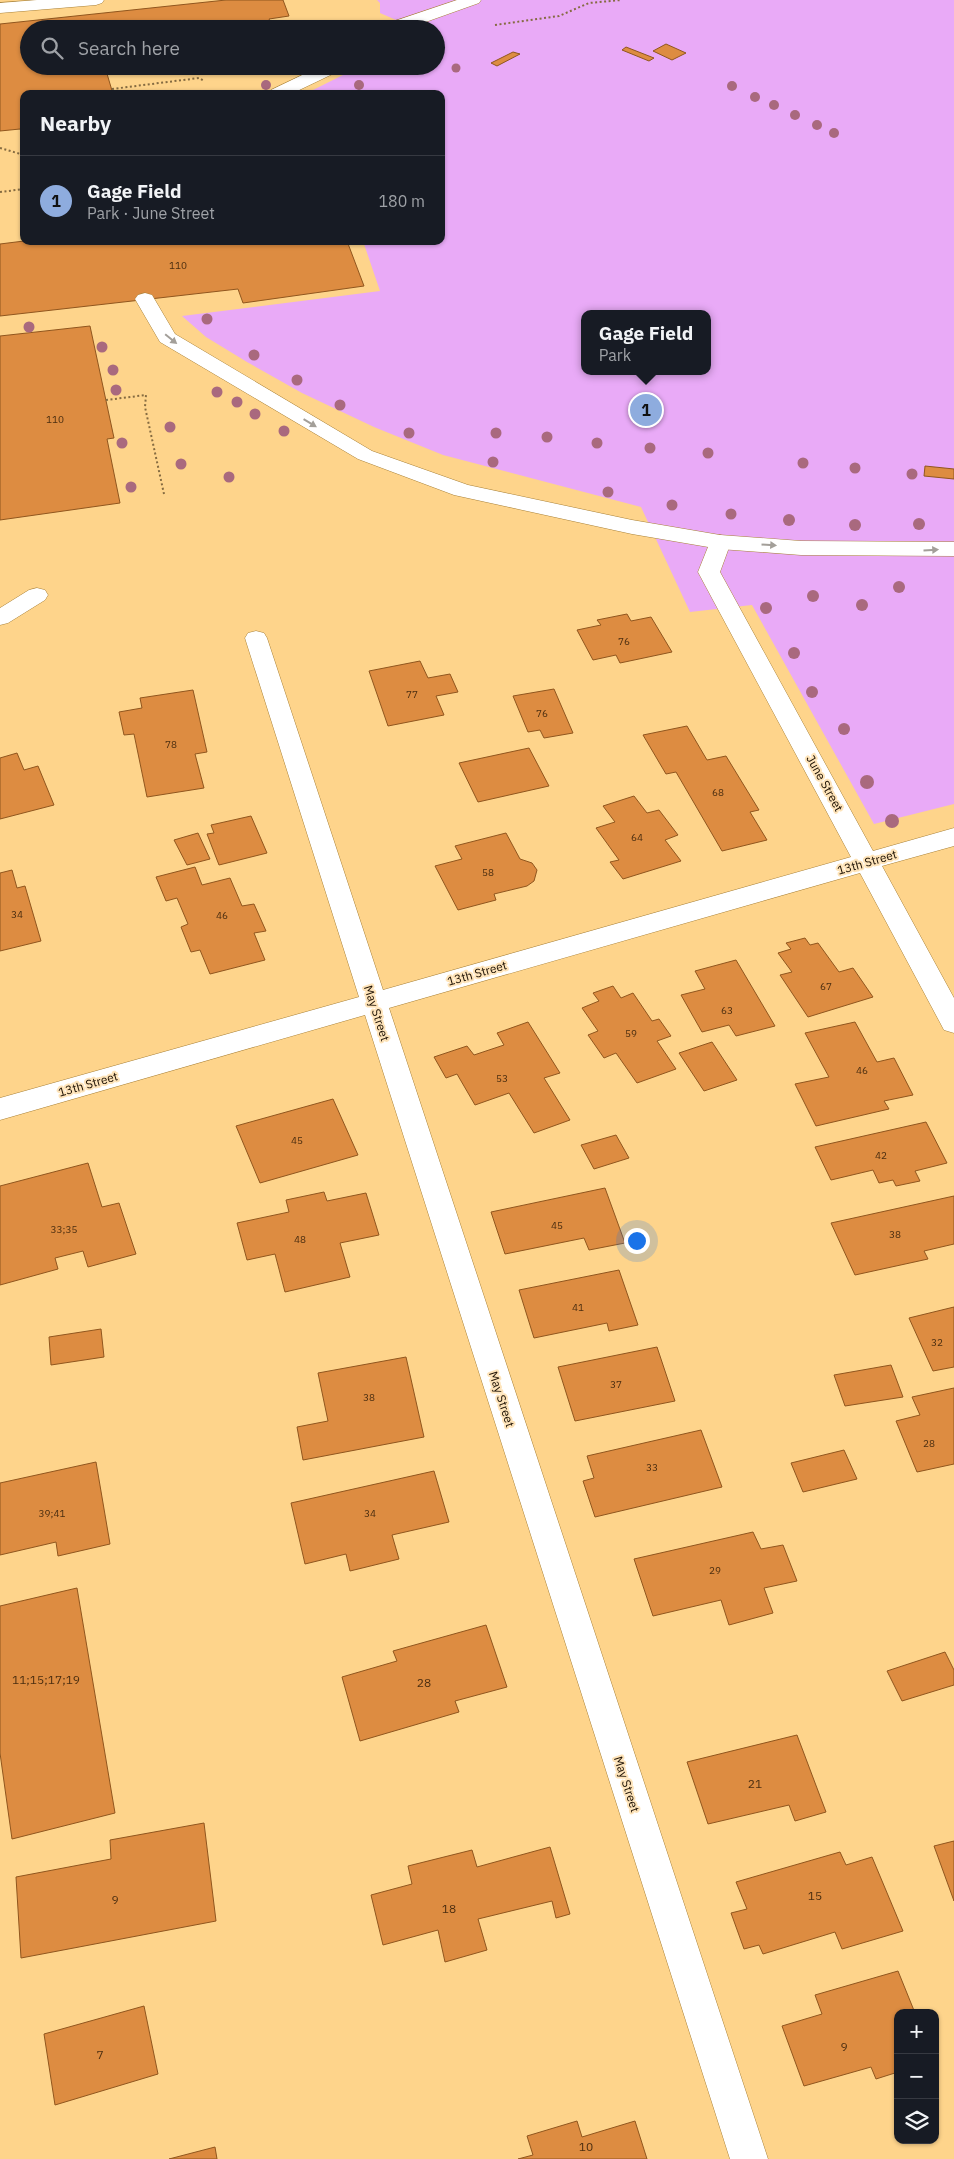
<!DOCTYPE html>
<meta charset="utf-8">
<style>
:root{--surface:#171b24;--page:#242831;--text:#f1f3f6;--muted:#9ea1a6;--line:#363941;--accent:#8eacde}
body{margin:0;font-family:"IBM Plex Sans",sans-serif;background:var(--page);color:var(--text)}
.controls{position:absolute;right:15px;bottom:15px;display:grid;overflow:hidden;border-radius:10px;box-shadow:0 1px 4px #0004}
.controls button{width:45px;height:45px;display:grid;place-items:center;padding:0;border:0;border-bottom:1px solid var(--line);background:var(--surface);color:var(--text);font:25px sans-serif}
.you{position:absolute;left:636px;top:1240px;width:18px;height:18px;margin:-12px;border:4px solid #fff;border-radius:50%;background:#1a73e8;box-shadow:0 0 0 8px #1a73e833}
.badge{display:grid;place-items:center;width:32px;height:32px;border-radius:50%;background:var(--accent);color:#111;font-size:16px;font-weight:700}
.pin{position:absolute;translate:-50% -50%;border:2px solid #fff;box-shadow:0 1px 5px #0006}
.popup{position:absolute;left:581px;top:310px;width:130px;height:65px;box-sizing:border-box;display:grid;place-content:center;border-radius:10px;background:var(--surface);filter:drop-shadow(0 1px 4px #0005);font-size:16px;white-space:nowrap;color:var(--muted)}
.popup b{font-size:19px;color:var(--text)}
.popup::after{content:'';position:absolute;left:50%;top:100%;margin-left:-10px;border:10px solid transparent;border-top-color:var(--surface)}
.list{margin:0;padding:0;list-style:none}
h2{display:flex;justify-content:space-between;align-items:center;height:65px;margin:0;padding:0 20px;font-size:21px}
h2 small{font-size:16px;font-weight:400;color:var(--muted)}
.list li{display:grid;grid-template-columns:32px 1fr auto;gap:15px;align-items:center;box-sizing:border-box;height:90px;padding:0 20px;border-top:1px solid var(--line)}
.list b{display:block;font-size:19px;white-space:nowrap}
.list p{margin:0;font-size:16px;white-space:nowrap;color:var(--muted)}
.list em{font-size:16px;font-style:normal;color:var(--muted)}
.icon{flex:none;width:28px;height:28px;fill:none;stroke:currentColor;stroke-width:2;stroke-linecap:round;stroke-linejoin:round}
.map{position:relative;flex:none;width:954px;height:2159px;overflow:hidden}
.search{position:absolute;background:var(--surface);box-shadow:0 1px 4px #0004;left:20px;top:20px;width:425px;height:55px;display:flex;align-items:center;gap:12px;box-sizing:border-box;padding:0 18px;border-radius:28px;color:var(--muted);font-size:19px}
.panel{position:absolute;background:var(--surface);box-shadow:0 1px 4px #0004;left:20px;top:90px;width:425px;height:155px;border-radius:10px}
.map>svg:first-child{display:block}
.green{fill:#e9aaf7;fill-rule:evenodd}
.building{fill:#dd8c41;stroke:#90561e}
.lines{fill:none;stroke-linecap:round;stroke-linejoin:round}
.service-casing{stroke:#a88138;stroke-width:1}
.minor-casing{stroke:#a88138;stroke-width:1}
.path{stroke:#856b41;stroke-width:2;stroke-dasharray:2 2.5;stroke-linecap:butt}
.service{fill:#fff;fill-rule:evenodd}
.minor{fill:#fff;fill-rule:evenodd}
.tree{fill:#a9697e}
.oneway{fill:#a39f99}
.labels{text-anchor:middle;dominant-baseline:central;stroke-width:4;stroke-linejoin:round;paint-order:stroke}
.number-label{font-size:10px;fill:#4b2e10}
.street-label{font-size:12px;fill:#1a0e00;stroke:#fee4ba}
.near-number-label{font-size:12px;fill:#4b2e10}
</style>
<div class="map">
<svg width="954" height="2159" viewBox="0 0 954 2159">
<rect width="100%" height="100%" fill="#fed48b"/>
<path class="green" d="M377,0H954V804L874,824L752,605L690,612L641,507L443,455L374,427L302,393L247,362L206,337L182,316L380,291L363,241H441V94H305L361,66H436V29H417L380,13V3ZM585,314H707V371H585Z"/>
<path class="building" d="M226,0H283L289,16L269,19L272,25L240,29H29V66H110L105,67L113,94H24V136L20,129L0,131V24Z
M666,44L686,53L672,60L653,51Z
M626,47L654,58L649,61L622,50Z
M513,52L520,54L497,66L491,63Z
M24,241H347L364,286L243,303L238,289L0,316V244Z
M90,326L114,438L107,439L120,503L0,520V336Z
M925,466L954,469V479L924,476Z
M627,614L631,621L651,617L672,652L620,663L616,655L593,660L577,630L601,625L597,620Z
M420,661L428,678L450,674L458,692L436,696L444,715L388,726L369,671Z
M554,689L573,733L544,738L540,730L528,732L513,696Z
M193,690L207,752L195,754L204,788L147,797L134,734L124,735L119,712L142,708L140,698Z
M687,726L707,760L726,756L759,810L750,812L767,840L722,851L676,772L666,774L643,735Z
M529,748L549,786L478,802L459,763Z
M17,753L24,770L38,766L54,805L0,819V758Z
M634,796L647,813L659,810L678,835L665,840L681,861L623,879L610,862L619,860L596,828L615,822L603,806Z
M251,816L267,853L219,865L207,834L214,833L211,825Z
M198,833L210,859L187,865L174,840Z
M506,833L520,859L532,863L537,870L534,881L527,886L494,894L496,900L458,910L435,866L462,859L455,846Z
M195,867L202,885L230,878L242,906L254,904L266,931L254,933L265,960L210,974L200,950L191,952L181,927L188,924L177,898L166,901L156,877Z
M12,870L17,888L25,886L41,941L0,951V873Z
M805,938L810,945L818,943L839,972L853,968L873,997L808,1017L780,975L792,972L778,953L791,949L786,943Z
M736,960L775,1026L736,1036L729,1025L702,1032L681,995L705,989L695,971Z
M613,986L621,998L633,993L652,1021L659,1019L671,1036L657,1041L676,1069L637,1083L616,1053L604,1058L588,1035L598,1031L582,1008L599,1001L593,993Z
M528,1022L560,1073L544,1078L570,1120L534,1133L509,1093L475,1105L457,1074L446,1078L434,1057L467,1046L474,1055L504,1045L497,1033Z
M855,1022L877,1062L894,1058L913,1095L884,1101L889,1109L816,1126L795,1084L829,1077L805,1033Z
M712,1042L737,1080L704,1091L679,1053Z
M333,1099L358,1155L260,1183L236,1126Z
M926,1122L947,1163L915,1171L920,1181L896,1186L893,1180L879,1183L873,1170L831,1180L815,1147Z
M616,1135L629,1158L594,1169L581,1145Z
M88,1163L102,1207L119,1203L136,1254L88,1267L83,1251L55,1258L58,1269L0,1285V1186Z
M605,1188L625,1243L589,1250L584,1238L505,1254L491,1212Z
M324,1192L327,1201L366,1193L379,1235L340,1243L350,1277L285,1292L275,1254L247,1260L237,1223L289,1212L286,1200Z
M954,1196V1244L924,1251L928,1259L855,1275L831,1223Z
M619,1270L638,1325L609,1331L607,1323L534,1338L519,1290Z
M954,1307V1367L933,1371L909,1318Z
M101,1329L104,1357L51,1365L49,1337Z
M657,1347L675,1401L575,1421L558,1367Z
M406,1357L424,1437L303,1460L297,1427L328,1421L318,1373Z
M891,1365L903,1397L845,1406L834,1375Z
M954,1388V1464L917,1472L896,1421L920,1415L912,1397Z
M701,1430L722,1487L595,1517L583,1481L594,1478L587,1456Z
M844,1450L857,1479L803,1492L791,1463Z
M96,1462L110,1544L58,1556L56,1542L0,1555V1483Z
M434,1471L449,1522L392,1535L399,1559L350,1571L346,1554L305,1564L291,1503Z
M753,1532L761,1549L783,1545L797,1581L764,1588L773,1613L729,1625L721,1600L653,1616L634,1559Z
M77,1588L115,1813L12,1839L0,1753V1606Z
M486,1625L507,1687L455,1701L459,1712L360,1741L342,1677L397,1661L393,1651Z
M945,1652L954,1670V1685L902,1701L887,1671Z
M797,1735L826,1812L795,1821L789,1805L708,1824L687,1762Z
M204,1823L216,1921L21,1958L16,1877L111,1859L110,1840Z
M954,1841V1901L934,1846Z
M550,1847L570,1914L556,1918L552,1901L478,1919L487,1950L445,1962L438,1930L383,1945L371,1895L412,1884L408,1866L472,1850L477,1867Z
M840,1852L846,1865L872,1857L903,1931L842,1949L835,1932L763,1954L759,1945L744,1949L731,1913L747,1909L736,1882Z
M898,1971L915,2013H898V2072L876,2079L871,2067L804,2086L782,2026L822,2014L815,1995Z
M144,2006L158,2074L55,2105L44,2034Z
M577,2121L582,2137L635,2121L647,2159H518L533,2155L527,2136Z
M215,2147L217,2159H169Z"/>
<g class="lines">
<defs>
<path id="service" d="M37,0H104L102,3L96,5L0,13V3Z
M457,0H481L479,3L406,29H381L383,25Z
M321,66H343L341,70L291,94H268L271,90Z
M145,293L152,295L175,334L372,451L468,485L632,520L720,535L801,541L954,542V556L801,555L720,549L632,534L454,495L358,459L160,342L135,299L138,295Z
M37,588L45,590L48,595L45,600L8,623L0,625V608L29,590Z"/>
<path id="minor" d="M720,535L728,537L731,542L720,572L873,851L954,828V846L882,866L954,998V1033L944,1030L860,873L389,1008L768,2159H730L365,1015L0,1120V1098L359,997L245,638L248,633L256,631L264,633L267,638L383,990L851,857L698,572L712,537Z"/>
</defs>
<use href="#service" class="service-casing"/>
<use href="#minor" class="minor-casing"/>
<path class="path" d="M495,25L559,16L589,3L621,0
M112,89L199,78L204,81
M0,148L24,155
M0,192L24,189
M106,400L146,395L145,407L164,494"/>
<use href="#service" class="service"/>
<use href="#minor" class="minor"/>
</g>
<g class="tree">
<circle cx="456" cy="68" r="4.5"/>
<circle cx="266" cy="85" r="5"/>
<circle cx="359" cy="85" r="5"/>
<circle cx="732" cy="86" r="5"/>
<circle cx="755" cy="97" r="5"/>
<circle cx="774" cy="105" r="5"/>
<circle cx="795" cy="115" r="5"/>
<circle cx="817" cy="125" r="5"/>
<circle cx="834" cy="133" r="5"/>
<circle cx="207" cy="319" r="5.5"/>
<circle cx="29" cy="327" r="5.5"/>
<circle cx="102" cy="347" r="5.5"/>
<circle cx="254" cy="355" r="5.5"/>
<circle cx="113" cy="370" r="5.5"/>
<circle cx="297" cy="380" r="5.5"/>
<circle cx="116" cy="390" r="5.5"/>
<circle cx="217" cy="392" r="5.5"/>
<circle cx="237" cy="402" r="5.5"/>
<circle cx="340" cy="405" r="5.5"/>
<circle cx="255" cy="414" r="5.5"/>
<circle cx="170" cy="427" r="5.5"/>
<circle cx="284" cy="431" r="5.5"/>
<circle cx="409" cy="433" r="5.5"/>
<circle cx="496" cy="433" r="5.5"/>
<circle cx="547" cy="437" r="5.5"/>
<circle cx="122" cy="443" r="5.5"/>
<circle cx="597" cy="443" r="5.5"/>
<circle cx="650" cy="448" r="5.5"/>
<circle cx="708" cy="453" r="5.5"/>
<circle cx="493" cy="462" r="5.5"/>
<circle cx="803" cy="463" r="5.5"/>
<circle cx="181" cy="464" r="5.5"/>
<circle cx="855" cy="468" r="5.5"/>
<circle cx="912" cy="474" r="5.5"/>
<circle cx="229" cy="477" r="5.5"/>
<circle cx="131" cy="487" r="5.5"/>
<circle cx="608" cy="492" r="5.5"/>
<circle cx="672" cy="505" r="5.5"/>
<circle cx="731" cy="514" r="5.5"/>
<circle cx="789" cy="520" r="6"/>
<circle cx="919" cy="524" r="6"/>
<circle cx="855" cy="525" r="6"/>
<circle cx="899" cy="587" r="6"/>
<circle cx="813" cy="596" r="6"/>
<circle cx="862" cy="605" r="6"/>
<circle cx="766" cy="608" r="6"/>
<circle cx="794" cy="653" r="6"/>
<circle cx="812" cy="692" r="6"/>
<circle cx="844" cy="729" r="6"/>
<circle cx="867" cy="782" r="7"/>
<circle cx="892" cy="821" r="7"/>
</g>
<defs><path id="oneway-solid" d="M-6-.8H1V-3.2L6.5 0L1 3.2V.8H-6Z" transform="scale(1.25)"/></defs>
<g class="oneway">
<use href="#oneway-solid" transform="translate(171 339) rotate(39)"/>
<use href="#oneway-solid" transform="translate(310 423) rotate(31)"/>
<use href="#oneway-solid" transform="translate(769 545) rotate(4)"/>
<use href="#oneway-solid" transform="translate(931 550) rotate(-3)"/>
</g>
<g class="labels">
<g class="number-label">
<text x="178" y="265">110</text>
<text x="55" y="419">110</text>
<text x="624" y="641">76</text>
<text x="412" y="694">77</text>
<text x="542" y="713">76</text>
<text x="171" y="744">78</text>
<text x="718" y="792">68</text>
<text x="637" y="837">64</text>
<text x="488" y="872">58</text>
<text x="17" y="914">34</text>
<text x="222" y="915">46</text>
<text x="826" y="986">67</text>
<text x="727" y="1010">63</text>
<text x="631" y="1033">59</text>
<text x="862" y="1070">46</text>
<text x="502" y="1078">53</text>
<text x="297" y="1140">45</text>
<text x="881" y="1155">42</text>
<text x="557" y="1225">45</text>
<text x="64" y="1229">33;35</text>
<text x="895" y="1234">38</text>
<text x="300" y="1239">48</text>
<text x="578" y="1307">41</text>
<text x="937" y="1342">32</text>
<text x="616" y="1384">37</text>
<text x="369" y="1397">38</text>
<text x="929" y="1443">28</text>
<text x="652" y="1467">33</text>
<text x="52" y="1513">39;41</text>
<text x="370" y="1513">34</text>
<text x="715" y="1570">29</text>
</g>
<g class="street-label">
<text transform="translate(825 783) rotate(61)">June Street</text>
<text transform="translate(867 862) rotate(-16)">13th Street</text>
<text transform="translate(477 973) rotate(-16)">13th Street</text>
<text transform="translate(377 1013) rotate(72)">May Street</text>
<text transform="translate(88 1084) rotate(-16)">13th Street</text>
<text transform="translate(502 1399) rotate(72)">May Street</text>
<text transform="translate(627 1784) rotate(72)">May Street</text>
</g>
<g class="near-number-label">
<text x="46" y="1679">11;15;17;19</text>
<text x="424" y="1682">28</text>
<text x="755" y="1783">21</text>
<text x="815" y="1895">15</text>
<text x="115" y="1899">9</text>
<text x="449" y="1908">18</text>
<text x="844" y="2046">9</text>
<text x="100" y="2054">7</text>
<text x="586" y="2146">10</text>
</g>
</g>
</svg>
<div class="controls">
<button>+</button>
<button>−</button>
<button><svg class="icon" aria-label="layers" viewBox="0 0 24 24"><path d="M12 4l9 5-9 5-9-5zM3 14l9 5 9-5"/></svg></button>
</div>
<div class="you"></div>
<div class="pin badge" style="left:646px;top:410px">1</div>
<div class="popup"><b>Gage Field</b>Park</div>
<div class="search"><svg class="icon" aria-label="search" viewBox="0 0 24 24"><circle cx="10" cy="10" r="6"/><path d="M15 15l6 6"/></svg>Search here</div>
<section class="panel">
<h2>Nearby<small></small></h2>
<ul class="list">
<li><span class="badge">1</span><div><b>Gage Field</b><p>Park · June Street</p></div><em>180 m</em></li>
</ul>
</section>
</div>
